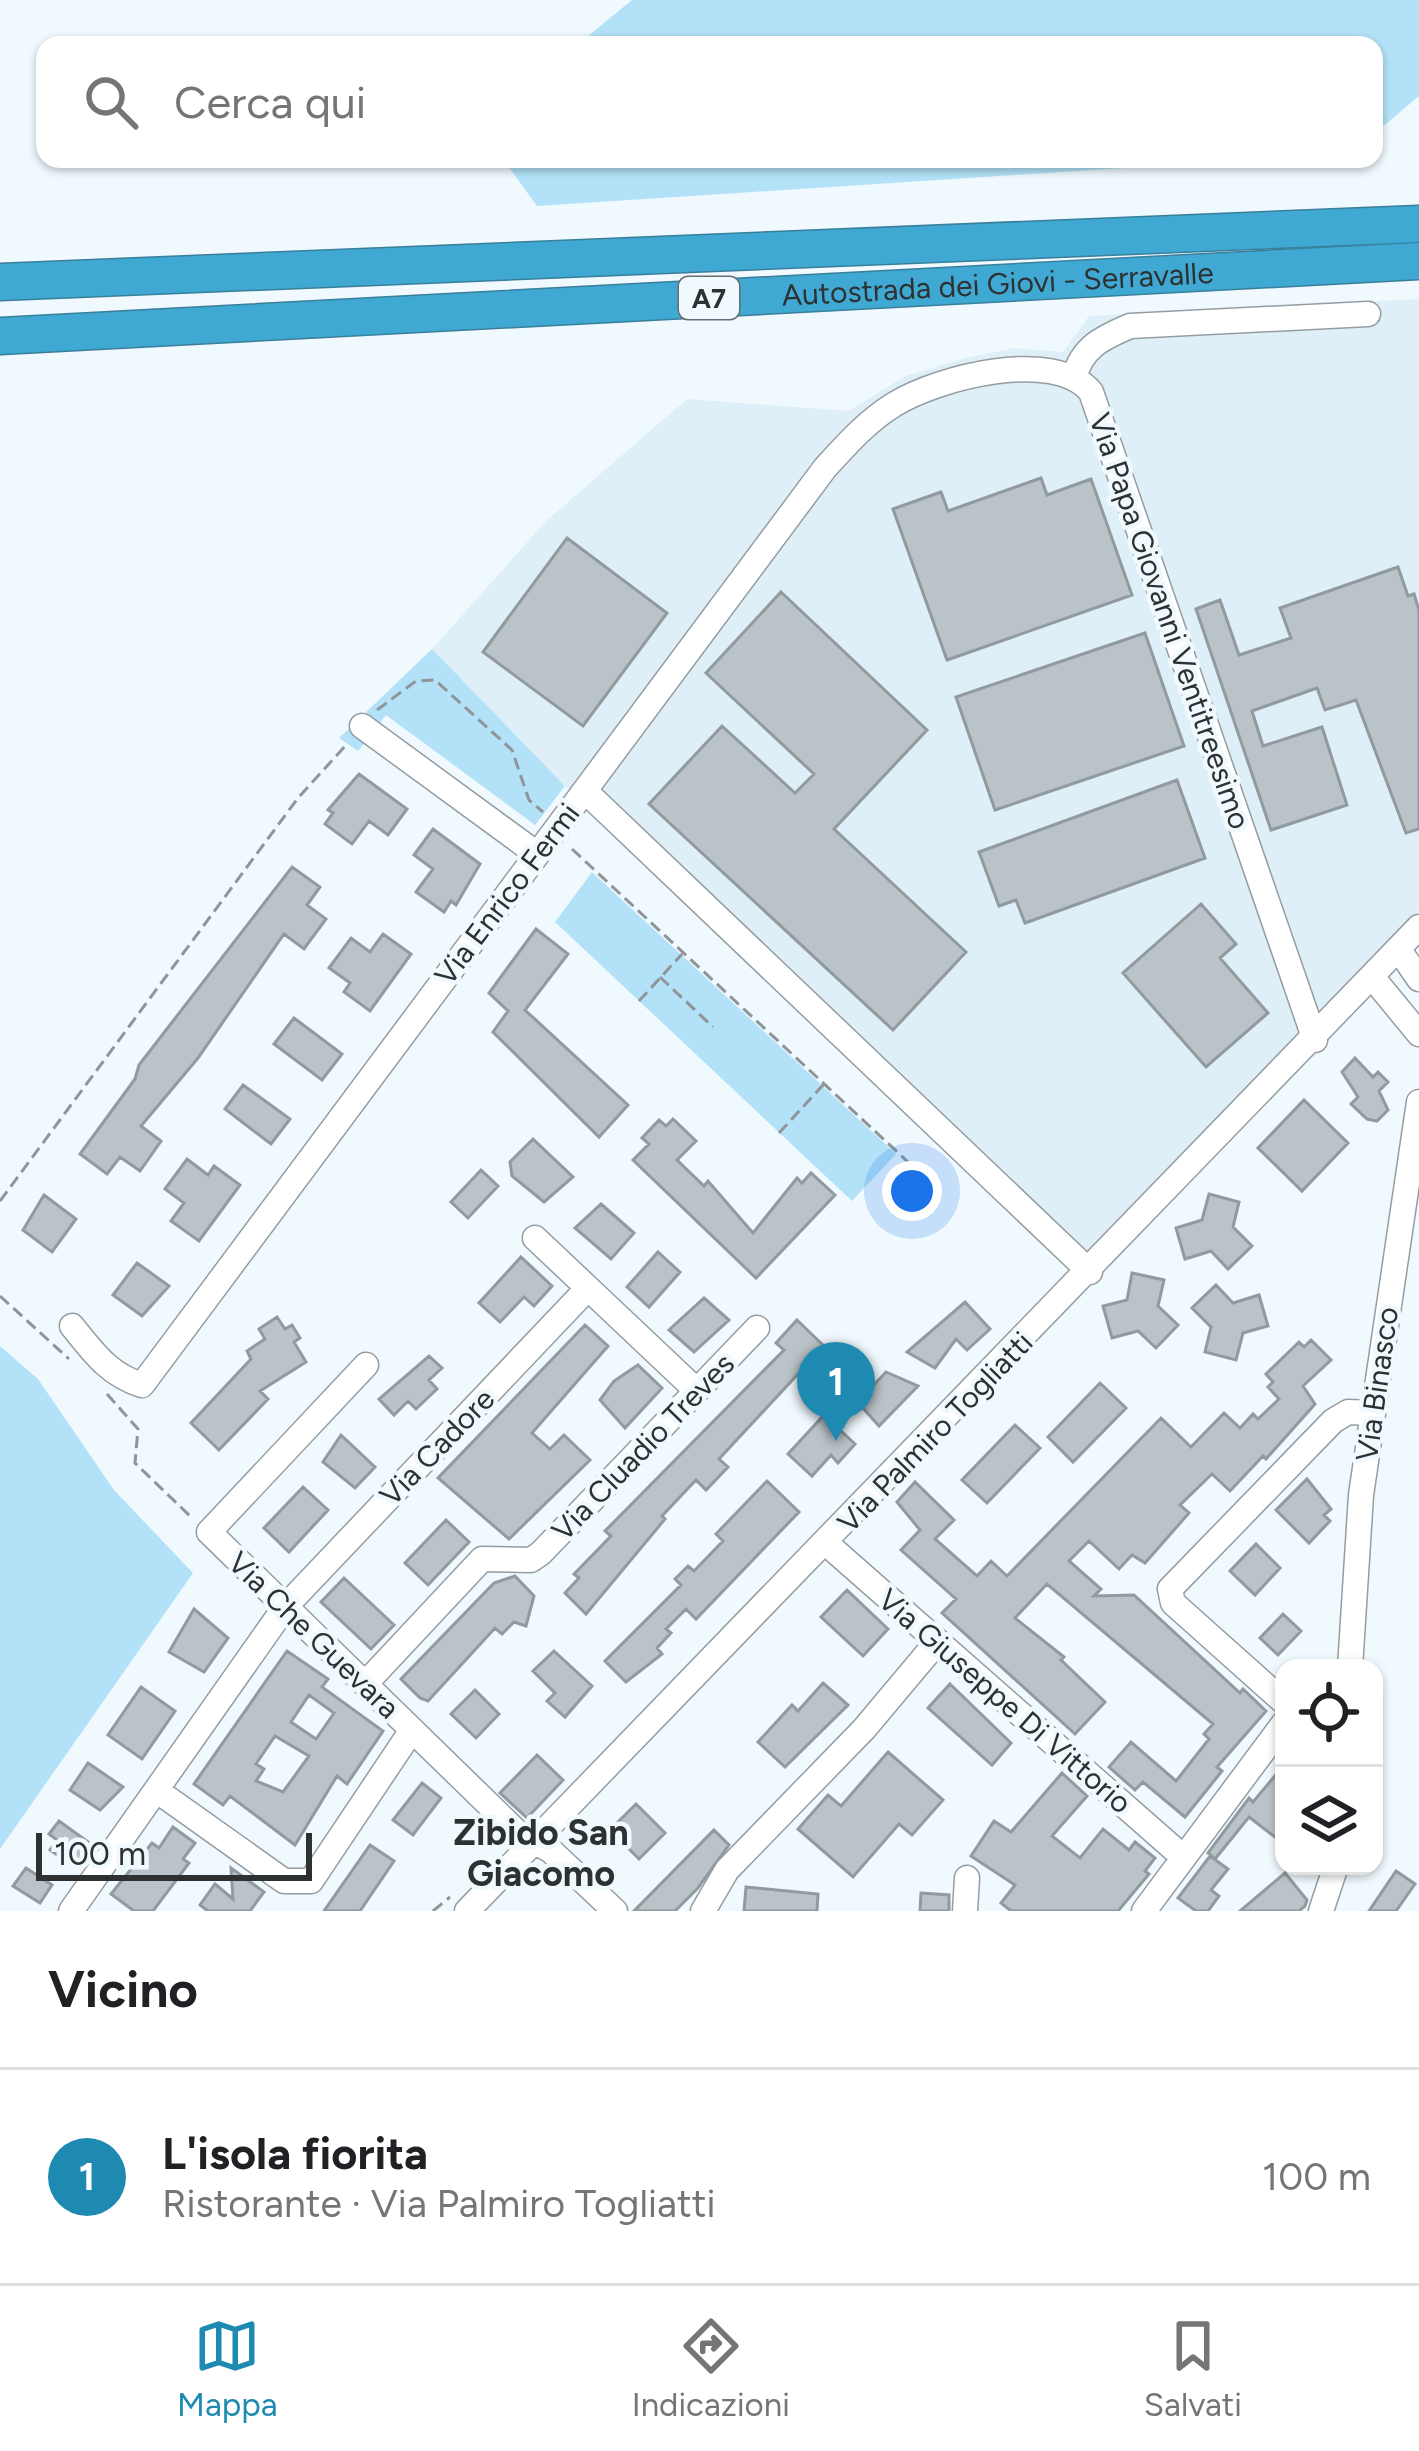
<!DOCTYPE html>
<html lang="it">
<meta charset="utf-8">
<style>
:root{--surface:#fff;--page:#f2f2f2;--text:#202124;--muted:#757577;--line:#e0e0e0;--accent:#1e8ab1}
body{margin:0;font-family:Figtree,sans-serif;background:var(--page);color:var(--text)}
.controls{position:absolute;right:36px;bottom:36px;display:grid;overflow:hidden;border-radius:24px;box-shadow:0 3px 9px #0004}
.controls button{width:108px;height:108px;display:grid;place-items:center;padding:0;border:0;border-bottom:3px solid var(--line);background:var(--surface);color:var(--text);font:60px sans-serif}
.scale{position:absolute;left:36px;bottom:30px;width:276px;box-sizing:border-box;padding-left:12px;border:6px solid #2d3132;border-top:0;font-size:33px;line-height:42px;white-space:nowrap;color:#2d3132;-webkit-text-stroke:9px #f0f9fe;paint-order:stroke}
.you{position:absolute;left:912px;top:1191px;width:42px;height:42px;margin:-30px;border:9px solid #fff;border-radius:50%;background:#1a73e8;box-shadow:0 0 0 18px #1a73e833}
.badge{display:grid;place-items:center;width:78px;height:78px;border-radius:50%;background:var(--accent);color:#fff;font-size:39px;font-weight:700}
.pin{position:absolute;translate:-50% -99px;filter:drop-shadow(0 3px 6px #0008)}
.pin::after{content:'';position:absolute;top:63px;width:42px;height:36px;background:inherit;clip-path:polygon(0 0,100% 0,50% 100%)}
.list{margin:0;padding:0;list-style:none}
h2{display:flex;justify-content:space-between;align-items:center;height:156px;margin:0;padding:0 48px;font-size:51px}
h2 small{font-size:39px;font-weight:400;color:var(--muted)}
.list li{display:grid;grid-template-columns:78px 1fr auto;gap:36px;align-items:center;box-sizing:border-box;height:216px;padding:0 48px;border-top:3px solid var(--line)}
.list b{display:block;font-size:45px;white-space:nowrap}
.list p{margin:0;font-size:39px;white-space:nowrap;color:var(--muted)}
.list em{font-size:39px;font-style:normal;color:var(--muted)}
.icon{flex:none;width:66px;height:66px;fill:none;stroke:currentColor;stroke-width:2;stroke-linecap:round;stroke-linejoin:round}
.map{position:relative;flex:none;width:1419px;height:1911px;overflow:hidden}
.search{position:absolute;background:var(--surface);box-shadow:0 3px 9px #0004;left:36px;right:36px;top:36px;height:132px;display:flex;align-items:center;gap:30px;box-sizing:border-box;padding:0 42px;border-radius:24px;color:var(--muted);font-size:45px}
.sheet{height:372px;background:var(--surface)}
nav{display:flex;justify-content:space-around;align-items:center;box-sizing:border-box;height:168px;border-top:3px solid var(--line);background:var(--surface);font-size:33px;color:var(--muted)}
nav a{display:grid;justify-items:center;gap:6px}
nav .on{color:var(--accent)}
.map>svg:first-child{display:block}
.built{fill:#deeff8}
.green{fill:#b3e2f8}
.building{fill:#bac3c7;stroke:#919a9e;stroke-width:3;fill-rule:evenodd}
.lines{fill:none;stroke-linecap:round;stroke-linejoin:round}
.minor-casing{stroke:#959da2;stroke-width:27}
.highway-casing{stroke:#397f9b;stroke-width:39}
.path{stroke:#8f9598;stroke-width:3;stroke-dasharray:12 6;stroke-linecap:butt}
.minor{stroke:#fff;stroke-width:24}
.highway{stroke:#40a9d3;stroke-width:36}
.labels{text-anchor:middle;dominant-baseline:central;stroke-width:9;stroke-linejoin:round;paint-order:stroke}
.shield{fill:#f0f9fe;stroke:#686d6f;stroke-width:3}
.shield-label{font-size:27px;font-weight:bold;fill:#2d3132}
.street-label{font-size:30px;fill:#2d3132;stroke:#f0f9fe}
.quarter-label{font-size:36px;font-weight:bold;fill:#2d3132;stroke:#f0f9fe}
</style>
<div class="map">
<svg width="1419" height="1911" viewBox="0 0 1419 1911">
<rect width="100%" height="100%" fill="#f0f9fe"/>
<path class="built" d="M1419,299V910L1091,1263L565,786L432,649L546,521L687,399L849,411L905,376L966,358L1014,348L1063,352L1089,316Z"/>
<path class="green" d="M632,0H1419V96L1374,134V45H577Z
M503,159H1261L537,206Z
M432,649L565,786L535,825L386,715L358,751L339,738Z
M592,872L896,1154L852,1201L555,922Z
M0,1346L38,1379L114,1490L193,1573L0,1849Z"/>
<path class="building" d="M1041,478L1047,495L1091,479L1132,595L947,660L893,509L941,492L948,511Z
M567,538L667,613L583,726L483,652Z
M1398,567L1408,596L1414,594L1419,610V829L1406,833L1356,700L1325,710L1317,688L1252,711L1263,746L1322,727L1347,805L1271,830L1196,609L1220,600L1239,655L1291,638L1280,608Z
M781,592L927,730L834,829L966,952L893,1030L649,804L722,726L795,793L814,774L706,673Z
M1145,633L1184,746L995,810L956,697Z
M359,774L407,809L388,835L369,821L352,844L325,824L333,813L328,810Z
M1177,780L1205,858L1025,923L1016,900L999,906L979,852Z
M433,829L480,864L456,905L451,901L444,912L416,892L433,869L414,855Z
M292,867L320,887L307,905L326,919L304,949L284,934L198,1058L141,1126L161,1141L140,1171L120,1157L107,1174L80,1154L135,1079L139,1065Z
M1201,904L1236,944L1220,958L1268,1013L1206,1067L1123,973Z
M536,929L568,954L525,1010L628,1105L599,1137L493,1032L508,1011L489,993Z
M383,934L411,954L370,1011L344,992L350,983L329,968L351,938L370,952Z
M294,1018L342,1054L322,1080L274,1044Z
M1355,1058L1373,1077L1378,1072L1388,1082L1379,1091L1388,1110L1377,1121L1367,1119L1351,1104L1358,1097L1342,1072Z
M243,1085L290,1119L271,1144L225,1109Z
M1304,1100L1348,1143L1302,1191L1258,1148Z
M673,1119L696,1141L677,1160L704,1186L708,1181L753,1233L797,1178L802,1183L811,1173L835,1195L756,1278L633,1160L649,1144L642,1138L659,1120L666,1126Z
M533,1139L573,1177L544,1202L512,1176L510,1162Z
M187,1159L208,1175L214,1166L240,1185L199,1241L171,1221L184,1203L165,1189Z
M481,1170L498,1186L468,1218L451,1202Z
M1209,1194L1239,1202L1233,1227L1252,1246L1228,1269L1211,1251L1185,1259L1176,1228L1202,1220Z
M44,1195L76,1219L52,1252L23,1230Z
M601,1204L634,1233L611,1259L575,1228Z
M658,1252L680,1272L649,1307L627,1287Z
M521,1257L552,1286L534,1306L524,1297L500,1322L479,1303Z
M137,1263L169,1286L142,1316L113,1295Z
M1132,1273L1164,1280L1158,1306L1178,1325L1156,1348L1138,1331L1112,1338L1103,1306L1127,1300Z
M1216,1285L1233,1303L1259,1295L1268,1326L1243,1333L1236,1360L1205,1352L1211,1327L1192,1308Z
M704,1298L729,1320L694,1352L669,1330Z
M965,1302L990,1329L967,1350L956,1339L935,1368L907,1352Z
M277,1317L285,1329L292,1325L300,1338L294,1342L306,1362L260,1391L268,1399L219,1450L191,1423L251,1359L247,1351L265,1339L259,1329Z
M797,1320L824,1346L719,1459L728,1467L706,1490L696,1480L662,1516L665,1519L586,1614L565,1593L579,1578L574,1574L611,1536L605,1531L784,1350L776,1343Z
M585,1325L608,1346L532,1433L550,1449L564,1435L590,1460L509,1539L438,1478Z
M1311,1340L1331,1360L1303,1386L1315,1404L1266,1459L1263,1456L1230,1491L1212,1474L1180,1505L1189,1513L1145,1563L1132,1555L1119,1569L1089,1541L1069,1561L1101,1589L1094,1596L1134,1595L1240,1693L1243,1689L1266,1711L1217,1767L1222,1771L1185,1817L1143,1782L1135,1790L1109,1767L1131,1742L1176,1781L1209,1739L1204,1734L1213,1724L1047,1584L1015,1618L1064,1657L1061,1660L1105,1702L1075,1734L942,1613L956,1599L901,1550L920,1530L897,1502L915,1482L954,1520L935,1539L977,1576L991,1561L1007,1576L1161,1418L1191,1447L1224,1413L1240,1428L1253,1414L1258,1419L1279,1399L1268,1387L1273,1382L1266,1374L1299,1342L1304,1347Z
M429,1356L442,1368L429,1380L437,1389L416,1409L408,1401L394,1415L379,1399Z
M638,1365L662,1388L625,1428L600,1400L614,1381Z
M886,1372L918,1386L879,1426L844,1387L854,1377L868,1391Z
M1100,1383L1126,1408L1073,1462L1048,1437Z
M824,1415L855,1444L838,1463L831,1455L812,1476L788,1454Z
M1015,1425L1040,1448L987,1503L962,1480Z
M341,1435L375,1467L355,1488L323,1462Z
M1307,1479L1331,1509L1324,1515L1330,1521L1309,1543L1276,1510Z
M767,1481L799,1512L696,1619L686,1609L666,1629L671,1633L657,1648L662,1654L626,1682L605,1661L681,1585L675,1579L688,1566L694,1571L723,1541L716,1534Z
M303,1487L328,1510L289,1552L264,1528Z
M446,1520L469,1542L428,1585L405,1563Z
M1256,1544L1280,1568L1255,1595L1230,1571Z
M515,1576L534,1596L526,1626L514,1622L502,1634L495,1628L428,1701L420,1698L401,1679L494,1583Z
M344,1578L394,1625L371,1649L321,1602Z
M847,1590L888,1629L863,1656L821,1617Z
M194,1609L228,1638L204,1672L169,1652Z
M1283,1614L1301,1631L1278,1655L1260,1638Z
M287,1651L328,1679L322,1687L383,1731L347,1784L337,1776L295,1845L230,1796L223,1805L194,1784ZM309,1695L334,1713L316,1739L291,1722ZM275,1736L309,1756L283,1792L256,1781L264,1769L256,1764Z
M554,1651L592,1686L565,1717L547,1701L555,1693L533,1671Z
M823,1683L848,1705L785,1767L758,1742L792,1705L798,1711Z
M950,1684L1011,1743L992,1765L928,1708Z
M141,1687L175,1711L142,1759L108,1735Z
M475,1690L499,1714L476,1738L451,1714Z
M888,1752L943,1800L912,1835L899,1824L853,1877L798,1829L828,1795L841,1806Z
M537,1755L563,1780L527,1818L500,1793Z
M88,1763L123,1787L100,1810L70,1790Z
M1284,1765V1844L1249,1817L1215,1859L1208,1853L1249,1798L1253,1802Z
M1062,1773L1087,1796L1052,1836L1080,1858L1103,1829L1129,1850L1135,1842L1155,1858L1145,1871L1149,1874L1118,1911H1011L1001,1903L1015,1885L971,1856L994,1821L1011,1832Z
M422,1783L441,1798L413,1835L393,1820Z
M636,1804L665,1833L639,1859L610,1830Z
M59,1821L91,1844L74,1867L50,1850L57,1840L49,1834Z
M173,1827L195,1843L183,1859L189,1863L153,1911H134L111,1894L152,1843L159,1848Z
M714,1830L729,1845L698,1888L675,1911H634Z
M370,1845L394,1861L360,1911H324Z
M1210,1856L1228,1869L1211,1890L1219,1896L1208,1911H1196L1178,1898Z
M26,1868L52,1885L40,1903L13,1886Z
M231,1868L264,1892L250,1911H208L200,1905L215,1884L233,1899Z
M1396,1871L1415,1884L1396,1911H1369Z
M1285,1873L1307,1900L1305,1906L1299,1911H1240Z
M746,1887L818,1894L817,1911H744Z
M921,1893L949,1895V1911H920Z"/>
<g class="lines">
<defs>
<path id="minor" d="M1074,378C1082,347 1102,338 1130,326L1368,314
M362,726L537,854
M585,791L1090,1272
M1399,950L1419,979
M1373,978L1419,1034
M535,1238L588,1288
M72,1326C94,1353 109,1375 142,1385L825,468C847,444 867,421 895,404C937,378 1054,347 1091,392L1315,1040
M366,1365L209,1532L520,1835L550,1850L615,1911
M827,1544L1183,1857
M1350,1668L1361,1495L1419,1102
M365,1684L482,1559L531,1560L541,1553L757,1328
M1284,1702L1173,1603L1170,1589L1333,1421L1348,1412L1372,1413
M156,1790L284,1881H311L412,1730
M71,1911L285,1607L588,1288L697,1391
M467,1911L1419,927
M703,1911L727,1870L864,1729L937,1642
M965,1911L967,1878
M1144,1911L1284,1723
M1321,1911L1336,1866"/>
<g id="highway">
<path d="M0,282L1419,224"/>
<path id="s1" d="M0,336L1419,261"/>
</g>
</defs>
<use href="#minor" class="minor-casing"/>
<use href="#highway" class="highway-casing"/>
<path class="path" d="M377,710L416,681L435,680L512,750L529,800L543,812
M572,849L908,1162
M660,977L713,1027
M639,1001L682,954
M779,1133L823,1085
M0,1201L298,798L347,744
M0,1296L69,1359
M107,1394L138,1429L135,1463L190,1516
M433,1911L450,1897"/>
<use href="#minor" class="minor"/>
<use href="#highway" class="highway"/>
</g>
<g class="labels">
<rect class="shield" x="679" y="277" width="60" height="42" rx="9"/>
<g class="shield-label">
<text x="709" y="298">A7</text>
</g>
<g class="street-label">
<text stroke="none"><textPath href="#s1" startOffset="999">Autostrada dei Giovi - Serravalle</textPath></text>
<text transform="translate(1170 621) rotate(71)">Via Papa Giovanni Ventitreesimo</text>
<text transform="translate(507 894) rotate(-53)">Via Enrico Fermi</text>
<text transform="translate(1377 1384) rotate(-82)">Via Binasco</text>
<text transform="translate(935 1432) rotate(-46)">Via Palmiro Togliatti</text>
<text transform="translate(437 1447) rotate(-46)">Via Cadore</text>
<text transform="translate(643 1447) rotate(-46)">Via Cluadio Treves</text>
<text transform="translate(314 1635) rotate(44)">Via Che Guevara</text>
<text transform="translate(1005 1701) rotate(41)">Via Giuseppe Di Vittorio</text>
</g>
<g class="quarter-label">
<text x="541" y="1832">Zibido San<tspan x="541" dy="41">Giacomo</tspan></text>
</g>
</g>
</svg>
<div class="controls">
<button><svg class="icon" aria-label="locate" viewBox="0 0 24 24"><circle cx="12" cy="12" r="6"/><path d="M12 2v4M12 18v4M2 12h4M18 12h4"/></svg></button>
<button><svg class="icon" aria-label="layers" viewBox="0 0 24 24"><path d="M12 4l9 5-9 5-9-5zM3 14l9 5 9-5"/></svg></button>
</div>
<div class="scale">100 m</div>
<div class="you"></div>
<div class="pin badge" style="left:836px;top:1441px">1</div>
<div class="search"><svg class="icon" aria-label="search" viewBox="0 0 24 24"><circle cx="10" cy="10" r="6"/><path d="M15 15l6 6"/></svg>Cerca qui</div>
</div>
<section class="sheet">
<h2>Vicino<small></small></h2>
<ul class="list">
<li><span class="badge">1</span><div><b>L'isola fiorita</b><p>Ristorante · Via Palmiro Togliatti</p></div><em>100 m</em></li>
</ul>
</section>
<nav>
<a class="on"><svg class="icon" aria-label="map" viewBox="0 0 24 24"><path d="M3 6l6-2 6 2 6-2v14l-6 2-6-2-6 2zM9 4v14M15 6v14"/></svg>Mappa</a>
<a><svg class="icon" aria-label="directions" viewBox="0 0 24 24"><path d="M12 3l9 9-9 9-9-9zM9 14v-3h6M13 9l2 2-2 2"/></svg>Indicazioni</a>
<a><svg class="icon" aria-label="saved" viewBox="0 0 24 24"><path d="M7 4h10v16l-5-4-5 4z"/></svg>Salvati</a>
</nav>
